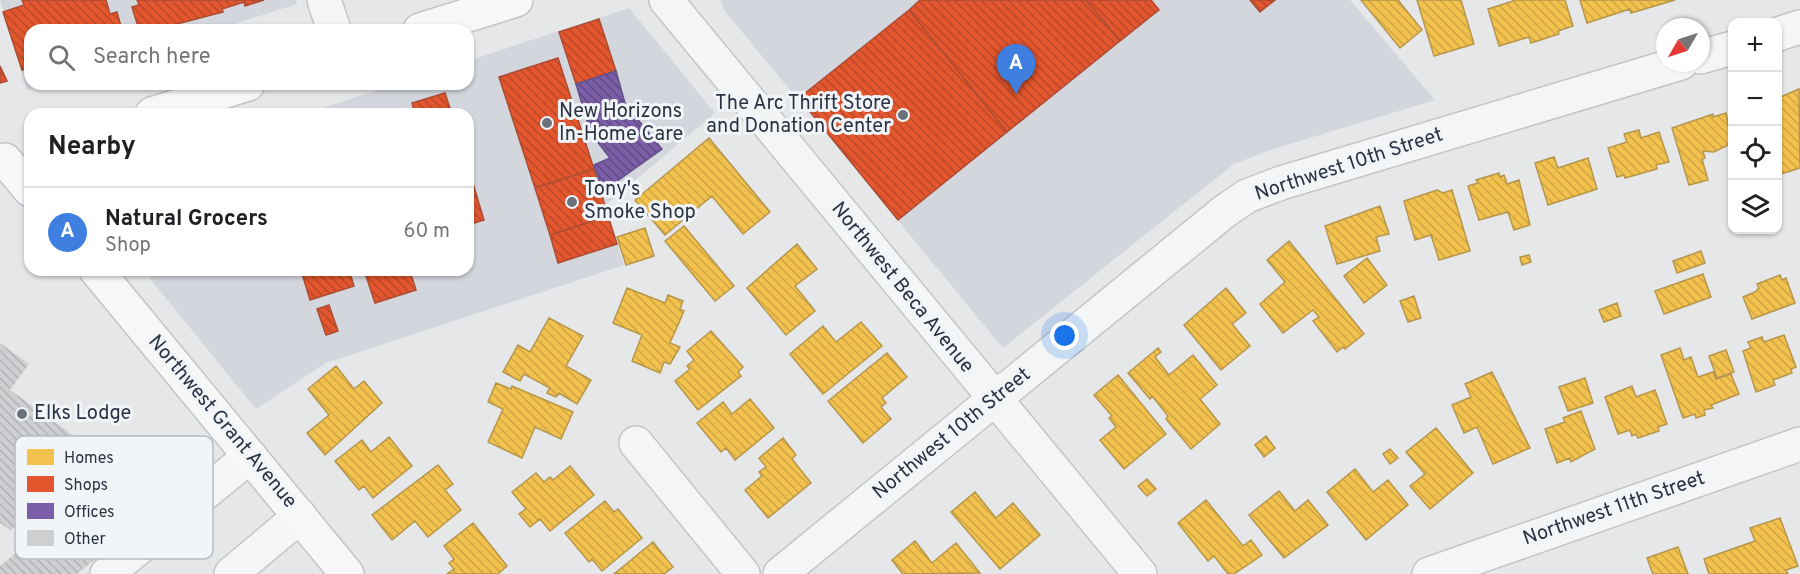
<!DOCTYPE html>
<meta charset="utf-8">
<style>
:root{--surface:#fff;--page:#f2f2f2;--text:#202124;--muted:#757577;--line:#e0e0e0;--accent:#6b727d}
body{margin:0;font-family:Overpass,sans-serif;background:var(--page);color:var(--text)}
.controls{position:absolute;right:18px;top:18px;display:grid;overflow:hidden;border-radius:12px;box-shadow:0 2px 4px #0004}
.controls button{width:54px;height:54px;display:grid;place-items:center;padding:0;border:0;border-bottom:2px solid var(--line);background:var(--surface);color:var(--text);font:30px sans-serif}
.compass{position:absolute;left:1656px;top:18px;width:54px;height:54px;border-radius:50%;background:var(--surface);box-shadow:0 2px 4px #0004;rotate:231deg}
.you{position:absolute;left:1065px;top:336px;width:21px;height:21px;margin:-15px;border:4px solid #fff;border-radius:50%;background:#1a73e8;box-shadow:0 0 0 9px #1a73e833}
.badge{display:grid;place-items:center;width:39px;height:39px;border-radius:50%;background:var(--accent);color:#fff;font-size:20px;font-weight:700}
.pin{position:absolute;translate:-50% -50px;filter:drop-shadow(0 2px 3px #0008)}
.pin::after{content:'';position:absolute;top:32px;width:21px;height:18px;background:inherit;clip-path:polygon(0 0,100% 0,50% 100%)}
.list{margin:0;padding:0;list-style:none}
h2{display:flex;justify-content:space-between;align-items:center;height:78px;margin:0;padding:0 24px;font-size:26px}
h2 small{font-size:20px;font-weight:400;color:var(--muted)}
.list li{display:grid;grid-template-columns:39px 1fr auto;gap:18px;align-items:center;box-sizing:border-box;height:90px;padding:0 24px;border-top:2px solid var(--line)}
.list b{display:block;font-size:22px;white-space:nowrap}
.list p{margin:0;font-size:20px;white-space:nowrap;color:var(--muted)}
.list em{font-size:20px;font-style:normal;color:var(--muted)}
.icon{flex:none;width:33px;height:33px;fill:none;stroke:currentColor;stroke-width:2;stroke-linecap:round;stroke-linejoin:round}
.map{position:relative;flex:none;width:1800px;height:574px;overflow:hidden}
.search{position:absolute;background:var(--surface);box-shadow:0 2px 4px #0004;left:24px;top:24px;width:450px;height:66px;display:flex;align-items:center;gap:15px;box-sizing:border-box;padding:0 21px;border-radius:18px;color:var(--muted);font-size:22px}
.panel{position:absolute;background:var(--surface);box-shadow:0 2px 4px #0004;left:24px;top:108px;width:450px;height:168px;border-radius:18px}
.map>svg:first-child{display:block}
.built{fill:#d3d6dc}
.homes{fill:url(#homes-back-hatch);stroke:#b6964b;stroke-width:1.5}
.shops{fill:url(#shops-back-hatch);stroke:#ac4c34;stroke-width:1.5}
.offices{fill:url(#offices-back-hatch);stroke:#635189;stroke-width:1.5}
.building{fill:url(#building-back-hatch)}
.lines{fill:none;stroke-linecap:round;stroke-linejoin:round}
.minor-casing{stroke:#c3c5c7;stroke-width:36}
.major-casing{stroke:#c1c4c7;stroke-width:36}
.minor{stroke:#f3f5f6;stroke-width:33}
.major{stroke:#f7f7f7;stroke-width:33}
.poi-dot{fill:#6b727d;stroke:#f2f5f8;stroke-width:2}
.labels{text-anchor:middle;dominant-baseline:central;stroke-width:6;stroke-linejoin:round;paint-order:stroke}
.poi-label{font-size:20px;fill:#2a3343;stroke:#f2f5f8;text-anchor:start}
.street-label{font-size:20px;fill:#2a3343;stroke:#f2f5f8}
.key{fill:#f2f5f8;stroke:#b6bbc2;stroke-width:1.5}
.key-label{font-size:16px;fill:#2a3343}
</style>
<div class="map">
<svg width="1800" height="574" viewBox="0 0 1800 574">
<defs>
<pattern id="homes-back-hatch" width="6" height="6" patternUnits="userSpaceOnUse" patternTransform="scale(1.5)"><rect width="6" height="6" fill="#f2c14e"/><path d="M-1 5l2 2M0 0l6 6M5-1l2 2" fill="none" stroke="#d0a645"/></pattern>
<pattern id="shops-back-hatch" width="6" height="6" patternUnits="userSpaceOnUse" patternTransform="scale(1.5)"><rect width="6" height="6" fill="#e4572e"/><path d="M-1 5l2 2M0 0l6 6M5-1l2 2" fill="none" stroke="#b94929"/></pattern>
<pattern id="offices-back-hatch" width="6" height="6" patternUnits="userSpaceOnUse" patternTransform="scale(1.5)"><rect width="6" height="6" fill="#7b5ea7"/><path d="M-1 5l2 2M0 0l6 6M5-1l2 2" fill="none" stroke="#604a82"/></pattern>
<pattern id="building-back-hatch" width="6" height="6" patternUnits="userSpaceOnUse" patternTransform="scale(1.5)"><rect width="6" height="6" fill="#cdcfd1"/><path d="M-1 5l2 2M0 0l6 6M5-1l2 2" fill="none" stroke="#b0b2b5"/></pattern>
</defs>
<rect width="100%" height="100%" fill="#e5e7e9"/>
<path class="built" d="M0,0H296L297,4L215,30H30V84H45L27,90Z
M721,0H1350L1435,100L1270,150L1234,164L1003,348L724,10Z
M629,8L715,113L606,205L624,265L326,363L256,409L143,270H468V114H304L396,84H468V61Z"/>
<path class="homes" d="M1361,0H1398L1422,30L1400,48Z
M1417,0H1461L1474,44L1434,56Z
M1516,0H1565L1573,26L1558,31L1559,34L1531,43L1529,37L1499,46L1488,9Z
M1580,0H1675L1631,13L1630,9L1587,23Z
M1799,89L1800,168L1778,175V98Z
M1726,113L1732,143L1714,152L1703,151L1705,158L1702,159L1708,180L1689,185L1672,128L1713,114V117Z
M1639,130L1641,138L1659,132L1669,162L1656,165L1657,169L1625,178L1624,175L1617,177L1608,148L1627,142L1624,134Z
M709,138L770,212L743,234L712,196L665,235L635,200Z
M1554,157L1558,168L1588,158L1597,189L1548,205L1535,163Z
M1499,173L1500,177L1504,175L1507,184L1519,180L1530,225L1514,230L1508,212L1479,220L1468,186L1478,183L1476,180Z
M1437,190L1443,193L1452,190L1470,251L1439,260L1431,235L1415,240L1404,201Z
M1380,206L1389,234L1376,237L1380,251L1337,264L1325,226Z
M684,226L734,286L715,301L665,241Z
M645,228L654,256L626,265L617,237Z
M1289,241L1364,334L1345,349L1343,347L1337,352L1313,321L1319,317L1313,310L1283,333L1260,304L1285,282L1267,260Z
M797,244L817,269L795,286L815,311L786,335L747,288Z
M1701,251L1705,263L1677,273L1673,261Z
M1529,255L1531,262L1522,265L1520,257Z
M1367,258L1387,285L1364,303L1344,276Z
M1703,274L1711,297L1664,314L1655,291Z
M1780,275L1782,280L1786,278L1795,303L1752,319L1743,297L1755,292L1759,288L1757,284Z
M627,288L665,303L668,295L683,301L680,309L684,311L670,343L680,347L670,364L664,362L660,373L632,361L642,335L613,323Z
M1226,288L1246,313L1232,324L1250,346L1221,370L1184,325Z
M1414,296L1421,318L1408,322L1400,301Z
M1617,303L1621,316L1604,322L1599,310Z
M549,318L583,336L566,366L591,380L577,404L559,393L556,397L547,393L550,388L524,374L520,381L503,372L518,345L530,352Z
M861,322L882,346L823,394L790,354L823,326L836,342Z
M711,331L743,367L738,372L741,376L698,410L675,381L690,369L687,366L694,360L687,351Z
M1784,335L1796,367L1791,369L1792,373L1773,380L1775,385L1756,392L1743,351L1751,348L1748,342L1762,337L1764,342Z
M1158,348L1161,352L1155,357L1169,375L1193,355L1217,385L1200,399L1220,424L1191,449L1166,419L1168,416L1152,396L1150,399L1128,373Z
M1680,348L1684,360L1691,357L1698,377L1713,372L1716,379L1731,374L1739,394L1711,405L1713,408L1704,410L1705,415L1696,418L1695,414L1683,418L1661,355Z
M1726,350L1734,372L1717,378L1709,356Z
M887,353L907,377L882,398L886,403L881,407L891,419L863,443L828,401Z
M336,366L354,389L364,381L382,403L325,455L307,433L329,415L308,389Z
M1492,372L1530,448L1493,464L1477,427L1464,433L1452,405L1471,397L1465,384Z
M1118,375L1166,434L1124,469L1100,440L1116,427L1109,418L1112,416L1094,395Z
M1585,378L1593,403L1568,411L1559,387Z
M496,383L511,389L512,386L573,412L561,439L535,427L522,458L488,442L503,409L488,402Z
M1632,386L1636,397L1655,390L1667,424L1658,427L1659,431L1638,438L1636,434L1632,436L1630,430L1618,434L1605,397Z
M750,399L774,428L735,460L726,448L721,452L697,423L723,402L732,414Z
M1581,411L1595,449L1571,462L1570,458L1557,463L1545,429L1565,422L1563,418Z
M1436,428L1473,473L1430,509L1410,486L1425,474L1406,452Z
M1266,436L1275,448L1264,457L1255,445Z
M389,437L412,466L373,498L364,486L359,490L335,461L362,440L371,452Z
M783,438L796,455L792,459L811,483L768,518L745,490L762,476L759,472L766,467L759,458Z
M1390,449L1398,458L1390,464L1383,454Z
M438,465L453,484L445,490L461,510L428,537L415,521L392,540L372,515Z
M570,466L594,495L550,531L540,519L530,527L519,514L526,509L512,492L536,473L544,482L550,477L553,480Z
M1355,469L1373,492L1388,480L1408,505L1366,540L1327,492Z
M1147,479L1156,489L1147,496L1138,486Z
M1279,491L1295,511L1308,500L1328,525L1284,558L1249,515Z
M975,492L996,518L1013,503L1040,535L1000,569L951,512Z
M1206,500L1243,546L1251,540L1262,555L1234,574H1228L1214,556L1208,561L1178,523Z
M605,501L614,512L618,509L642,538L602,571L592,559L589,562L565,533Z
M1780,518L1798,566L1786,570L1788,574H1709L1704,559L1755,541L1750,528Z
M473,523L507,566L498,574H447L454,569L449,563L454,559L444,546Z
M915,541L932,563L956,543L980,573L903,574L892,560Z
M653,542L673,567L664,574H614Z
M1678,547L1688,574H1653L1647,558Z"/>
<path class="shops" d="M22,0H106L110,14L117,12L122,30H30V68L22,70L3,12L24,5Z
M137,0H264L245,6L244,2L222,9L223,12L173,25L174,30H139L132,7L139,5Z
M920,0H1086L1120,41L1007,132L909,10Z
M1086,0H1151L1159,10L1120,41Z
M1250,0H1275L1260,12Z
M909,10L1007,132L898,220L799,98Z
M599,19L616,71L576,84L559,32Z
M558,58L594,169L535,188L499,77Z
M0,66L7,81L0,83Z
M445,93L452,114H415L412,103Z
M468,167L484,220L468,225Z
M594,169L608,216L550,235L535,188Z
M608,216L617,244L558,263L550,235Z
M301,270H349L354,286L310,300Z
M364,270L410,271L416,290L375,303Z
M329,305L338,331L326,335L317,309Z"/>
<path class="offices" d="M616,71L625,103L622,100L588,124L576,84Z
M622,100L662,149L603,191L594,165L610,158L585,126Z"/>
<path class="building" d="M0,343L29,364L10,390L77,438L11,531L0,523Z
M158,437L193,479L77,574H0V566Z"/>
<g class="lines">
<defs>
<path id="minor" d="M324,0L334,30
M666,0L1140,574
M1778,34L1800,27
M1701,57L1732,48
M636,443L743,574
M107,574L250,456
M231,574L300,516
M780,574L1225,211L1247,196L1281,183L1681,63
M1429,574L1800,444"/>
<path id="major" d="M420,30L516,0
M152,114L248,84
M5,160L30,190
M96,270L347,574"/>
</defs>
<use href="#minor" class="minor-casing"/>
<use href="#major" class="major-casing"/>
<use href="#minor" class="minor"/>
<use href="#major" class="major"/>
</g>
<g class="poi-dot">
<circle cx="903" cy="115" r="6"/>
<circle cx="547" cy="123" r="6"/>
<circle cx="572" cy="202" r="6"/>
<circle cx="22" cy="414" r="6"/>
</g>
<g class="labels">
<g class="poi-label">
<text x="891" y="104" text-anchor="end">The Arc Thrift Store<tspan x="891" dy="23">and Donation Center</tspan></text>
<text x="559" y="112">New Horizons<tspan x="559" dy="23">In-Home Care</tspan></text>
<text x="584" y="190">Tony's<tspan x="584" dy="23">Smoke Shop</tspan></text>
<text x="34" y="414">Elks Lodge</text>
</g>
<g class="street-label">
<text transform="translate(1349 165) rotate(-18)">Northwest 10th Street</text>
<text transform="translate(902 288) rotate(51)">Northwest Beca Avenue</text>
<text transform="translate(222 422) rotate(50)">Northwest Grant Avenue</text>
<text transform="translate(952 434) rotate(-39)">Northwest 10th Street</text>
<text transform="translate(1614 509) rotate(-19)">Northwest 11th Street</text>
</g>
</g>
<rect x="15" y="436" width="198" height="123" rx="9" class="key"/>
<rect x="27" y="449" width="27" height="16" fill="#f2c14e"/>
<rect x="27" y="476" width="27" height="16" fill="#e4572e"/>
<rect x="27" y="503" width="27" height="16" fill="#7b5ea7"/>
<rect x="27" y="530" width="27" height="16" fill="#cdcfd1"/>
<g class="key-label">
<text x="64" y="463">Homes</text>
<text x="64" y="490">Shops</text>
<text x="64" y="517">Offices</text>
<text x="64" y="544">Other</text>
</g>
</svg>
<div class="controls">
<button>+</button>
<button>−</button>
<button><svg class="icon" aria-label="locate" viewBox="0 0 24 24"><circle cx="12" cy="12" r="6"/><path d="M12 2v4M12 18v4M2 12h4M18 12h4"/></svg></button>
<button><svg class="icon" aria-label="layers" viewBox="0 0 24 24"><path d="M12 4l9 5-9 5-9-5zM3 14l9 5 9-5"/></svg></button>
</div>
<svg class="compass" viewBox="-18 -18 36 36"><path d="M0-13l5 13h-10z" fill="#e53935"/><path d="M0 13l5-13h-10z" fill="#757577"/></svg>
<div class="you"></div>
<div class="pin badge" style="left:1016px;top:94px;background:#3f7fe0">A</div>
<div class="search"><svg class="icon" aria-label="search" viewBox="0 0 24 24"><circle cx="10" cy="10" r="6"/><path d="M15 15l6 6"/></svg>Search here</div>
<section class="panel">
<h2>Nearby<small></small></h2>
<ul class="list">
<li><span class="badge" style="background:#3f7fe0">A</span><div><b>Natural Grocers</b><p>Shop</p></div><em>60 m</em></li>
</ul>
</section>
</div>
